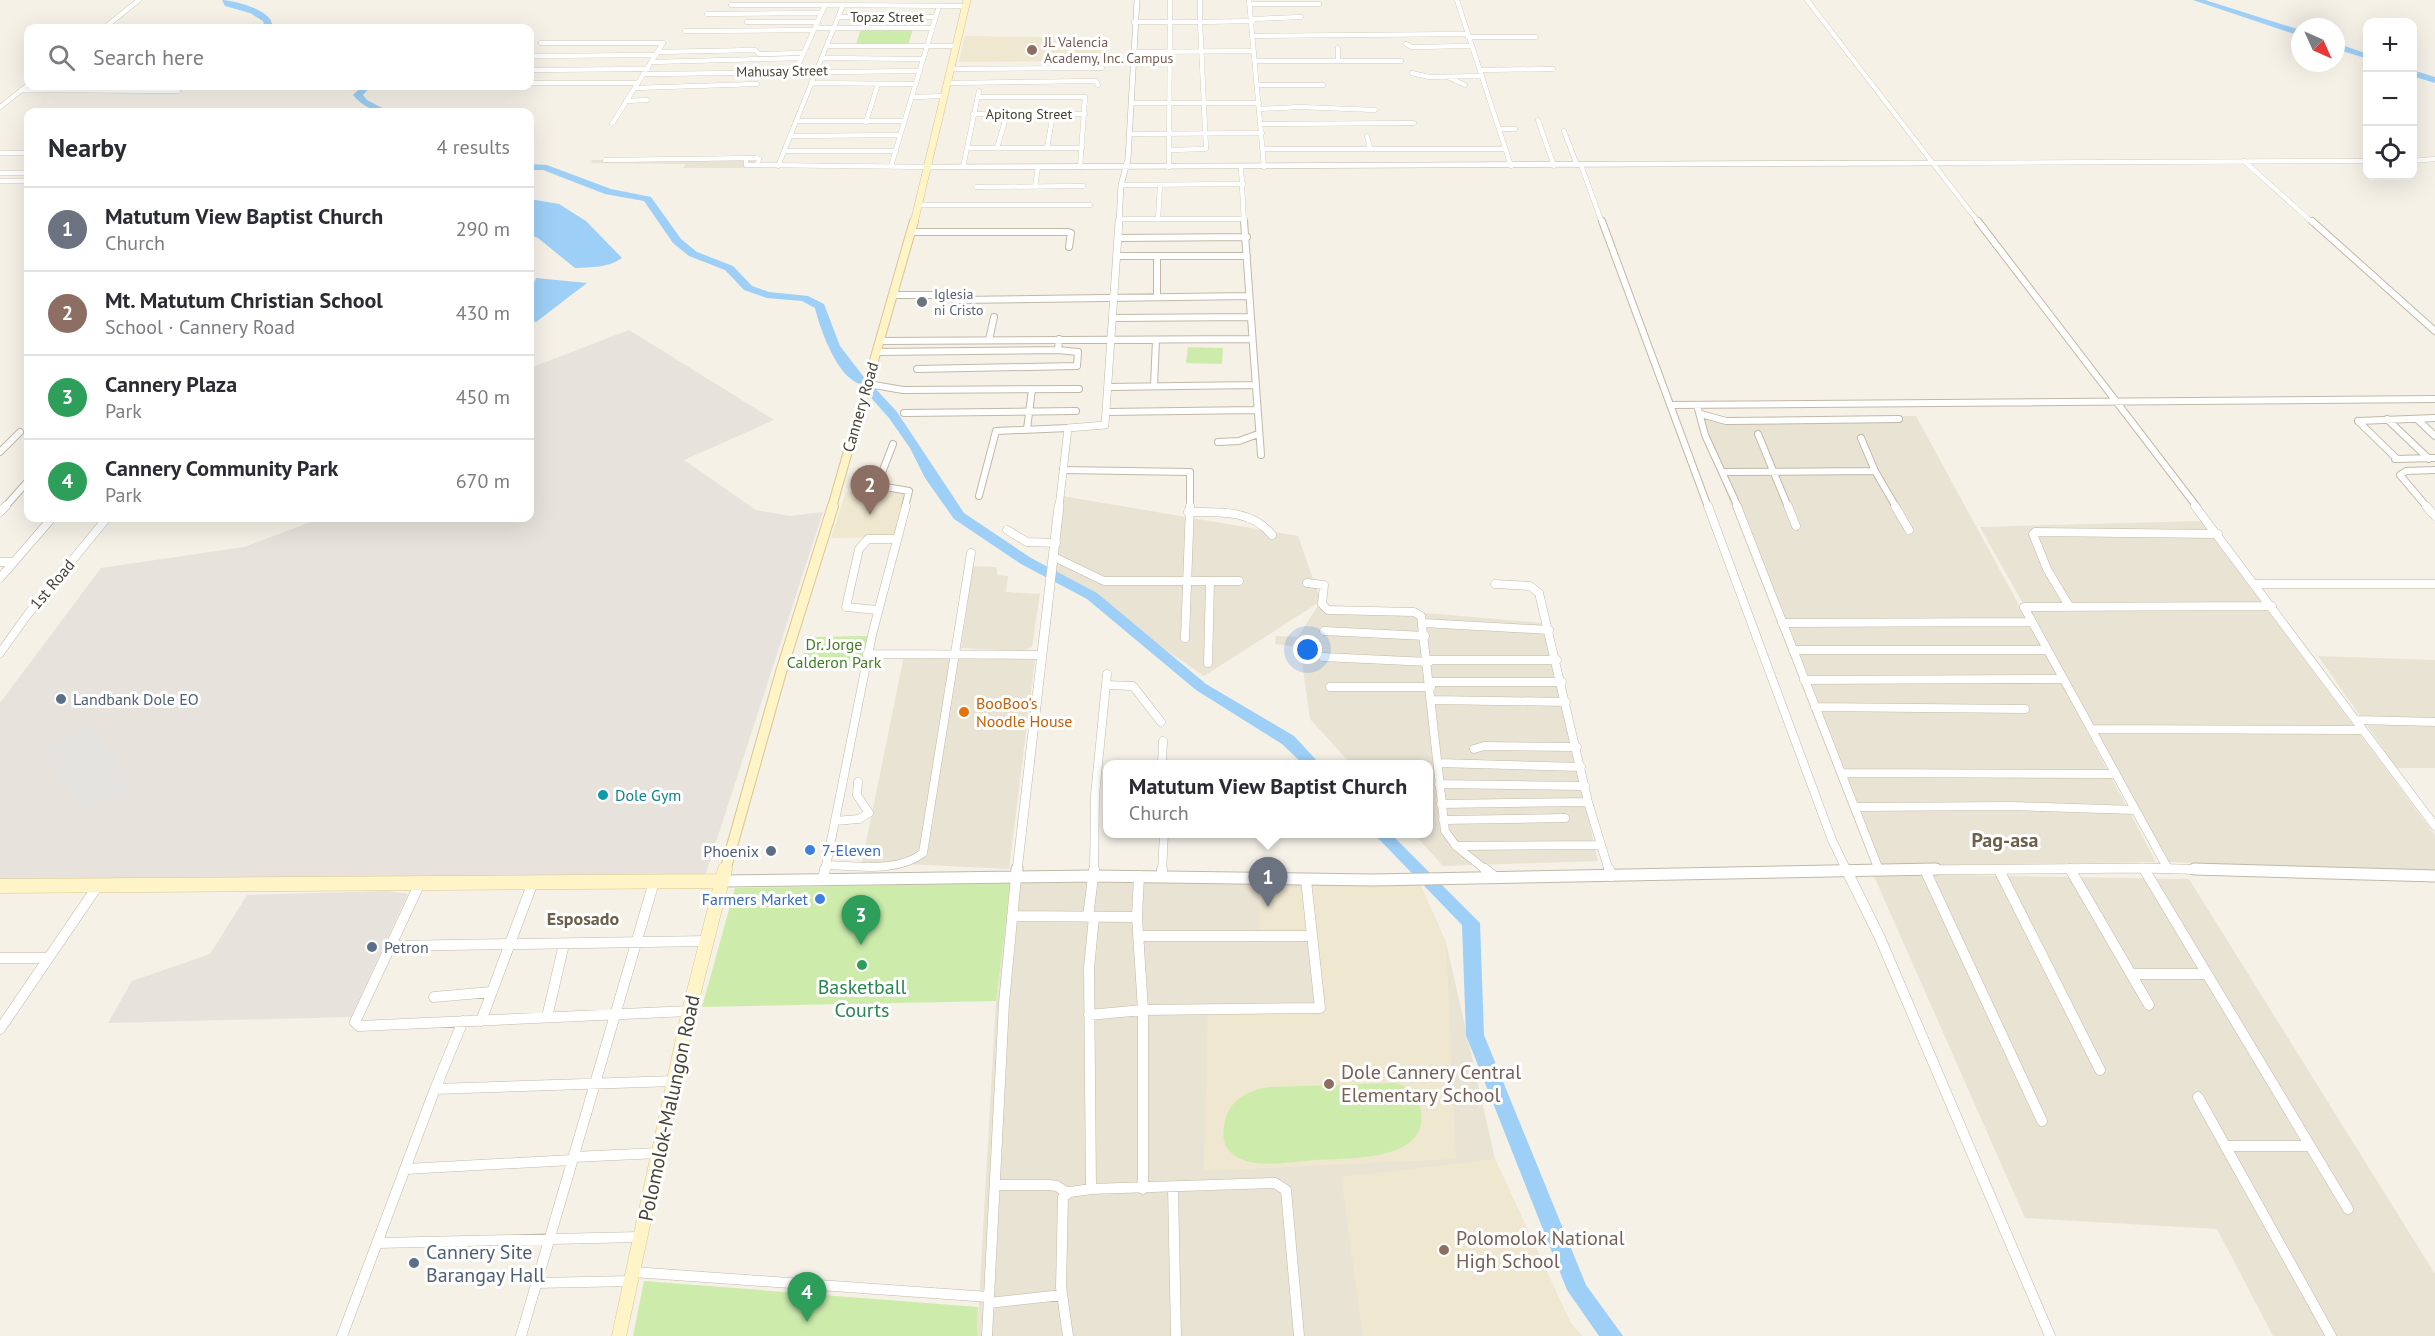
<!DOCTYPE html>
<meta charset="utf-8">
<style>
:root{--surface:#fff;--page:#f7f7f7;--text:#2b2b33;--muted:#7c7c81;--line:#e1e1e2;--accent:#0f766e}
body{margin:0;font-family:"PT Sans",sans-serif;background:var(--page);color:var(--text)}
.controls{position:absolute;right:18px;top:18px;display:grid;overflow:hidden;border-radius:12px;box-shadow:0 6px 24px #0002}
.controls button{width:54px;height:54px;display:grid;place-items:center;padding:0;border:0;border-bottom:2px solid var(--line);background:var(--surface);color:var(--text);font:30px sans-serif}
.compass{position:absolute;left:2291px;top:18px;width:54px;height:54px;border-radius:50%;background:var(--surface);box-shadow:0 6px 24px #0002;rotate:135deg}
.you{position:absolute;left:1308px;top:650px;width:21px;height:21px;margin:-15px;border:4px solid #fff;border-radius:50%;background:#1a73e8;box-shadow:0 0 0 9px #1a73e833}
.badge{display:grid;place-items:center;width:39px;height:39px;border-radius:50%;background:var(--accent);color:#fff;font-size:20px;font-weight:700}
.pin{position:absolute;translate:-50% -50px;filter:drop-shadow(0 2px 3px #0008)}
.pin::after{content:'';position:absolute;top:32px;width:21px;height:18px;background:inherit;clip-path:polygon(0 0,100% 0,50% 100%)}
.popup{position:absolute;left:1103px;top:760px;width:330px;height:78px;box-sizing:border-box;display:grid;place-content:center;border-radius:12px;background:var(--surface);filter:drop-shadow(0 2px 4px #0005);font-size:20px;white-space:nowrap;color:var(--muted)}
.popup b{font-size:22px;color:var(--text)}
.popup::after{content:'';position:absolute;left:50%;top:100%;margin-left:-12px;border:12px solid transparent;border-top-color:var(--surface)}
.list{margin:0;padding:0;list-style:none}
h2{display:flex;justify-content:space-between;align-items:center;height:78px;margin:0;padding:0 24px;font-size:26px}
h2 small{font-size:20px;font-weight:400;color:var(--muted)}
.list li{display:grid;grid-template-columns:39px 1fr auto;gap:18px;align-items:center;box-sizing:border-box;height:84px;padding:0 24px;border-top:2px solid var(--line)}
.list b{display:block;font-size:22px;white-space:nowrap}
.list p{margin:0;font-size:20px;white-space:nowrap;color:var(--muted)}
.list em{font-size:20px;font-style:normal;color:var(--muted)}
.icon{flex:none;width:33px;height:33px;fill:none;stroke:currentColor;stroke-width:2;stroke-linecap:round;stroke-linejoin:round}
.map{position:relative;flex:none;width:2435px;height:1336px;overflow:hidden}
.search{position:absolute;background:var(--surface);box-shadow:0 6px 24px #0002;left:24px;top:24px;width:510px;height:66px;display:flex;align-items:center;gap:15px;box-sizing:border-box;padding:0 21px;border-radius:12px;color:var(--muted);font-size:22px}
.panel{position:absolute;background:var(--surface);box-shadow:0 6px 24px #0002;left:24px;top:108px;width:510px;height:414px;border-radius:12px}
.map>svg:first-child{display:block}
.residential{fill:#e9e3d4}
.industrial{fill:#e7e2dc}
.education{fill:#efe7d0}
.green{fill:#cdecac}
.parking{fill:#e5e3df}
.water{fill:#9ecff6}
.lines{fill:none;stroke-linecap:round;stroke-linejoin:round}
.river{fill:#9ecff6;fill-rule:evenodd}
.minor-far3-casing{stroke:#c1b9a8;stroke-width:5}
.minor-far2-casing{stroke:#c1b9a8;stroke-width:8}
.minor-far1-casing{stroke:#c1b9a8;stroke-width:9}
.minor-casing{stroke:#c1b9a8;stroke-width:11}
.tertiary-far3-casing{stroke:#c1b9a8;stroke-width:6}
.tertiary-far2-casing{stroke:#c1b9a8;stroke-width:8}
.tertiary-far1-casing{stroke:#c1b9a8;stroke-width:10}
.tertiary-casing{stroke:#c1b9a8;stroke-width:13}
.secondary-far3-casing{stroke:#d8c893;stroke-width:8}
.secondary-far2-casing{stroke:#d8c893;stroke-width:10}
.secondary-far1-casing{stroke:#d8c893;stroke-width:12}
.secondary-casing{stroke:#d8c893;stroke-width:15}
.minor-far3{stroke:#fff;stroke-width:4.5}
.minor-far2{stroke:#fff;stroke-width:6}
.minor-far1{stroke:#fff;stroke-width:8}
.minor{stroke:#fff;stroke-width:10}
.tertiary-far3{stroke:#fff;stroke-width:5}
.tertiary-far2{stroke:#fff;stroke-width:7}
.tertiary-far1{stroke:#fff;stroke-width:9}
.tertiary{stroke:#fff;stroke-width:11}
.secondary-far3{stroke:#fff4c7;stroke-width:7}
.secondary-far2{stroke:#fff4c7;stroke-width:8}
.secondary-far1{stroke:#fff4c7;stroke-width:10}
.secondary{stroke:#fff4c7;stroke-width:14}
.education-dot{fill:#8d6e63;stroke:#fff;stroke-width:2}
.worship-dot{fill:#6b7280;stroke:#fff;stroke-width:2}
.service-dot{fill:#5c6f8a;stroke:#fff;stroke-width:2}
.food-dot{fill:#e8710a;stroke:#fff;stroke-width:2}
.culture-dot{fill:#0f9aa8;stroke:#fff;stroke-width:2}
.shop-dot{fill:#3f7fe0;stroke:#fff;stroke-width:2}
.leisure-dot{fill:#2e9e5b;stroke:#fff;stroke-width:2}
.labels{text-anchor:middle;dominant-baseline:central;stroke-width:6;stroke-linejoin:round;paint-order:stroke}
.far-street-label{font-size:14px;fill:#484235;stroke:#fff}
.far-education-label{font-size:14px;fill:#785e54;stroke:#fff;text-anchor:start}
.far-worship-label{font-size:14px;fill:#5b616d;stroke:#fff;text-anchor:start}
.street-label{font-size:16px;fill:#484235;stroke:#fff}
.park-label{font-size:16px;fill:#427f23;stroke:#fff}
.service-label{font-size:16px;fill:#4e5e75;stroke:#fff;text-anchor:start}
.food-label{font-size:16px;fill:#c56008;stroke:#fff;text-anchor:start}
.culture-label{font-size:16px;fill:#0d838f;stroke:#fff;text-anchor:start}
.shop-label{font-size:16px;fill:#366cbe;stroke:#fff;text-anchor:start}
.neighbourhood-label{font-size:18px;font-weight:bold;fill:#6c604b;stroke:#fff}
.quarter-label{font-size:20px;font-weight:bold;fill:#6c604b;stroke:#fff}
.near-leisure-label{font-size:20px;fill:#27864d;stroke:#fff}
.near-education-label{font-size:20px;fill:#785e54;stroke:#fff;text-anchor:start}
.near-street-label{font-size:20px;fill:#484235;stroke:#fff}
.near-service-label{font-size:20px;fill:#4e5e75;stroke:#fff;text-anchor:start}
</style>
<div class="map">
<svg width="2435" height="1336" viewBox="0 0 2435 1336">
<rect width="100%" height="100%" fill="#f5f1e7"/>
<path class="residential" d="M592,160H757L753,168H683L686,164L591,163Z
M1916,416L2056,673L2156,862L1872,866L1697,418Z
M1062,496L1298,536L1321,601L1204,676L1051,571Z
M2201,521L2435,835V871L2168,862L1980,527Z
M973,566L996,567L998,575L1008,576L1006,592L1040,594L1032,647L1023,651L961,648Z
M1319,604L1544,623L1598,861L1443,866L1414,834H1428V764H1351L1310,719L1300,647L1275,644L1276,636L1298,637Z
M904,656L1035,659L1009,869L862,862Z
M2318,656L2435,660V768H2397Z
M1873,874L2189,879L2435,1274V1336H2273L2217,1229L2025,1218Z
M1243,882L1420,884L1446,942L1495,1159L1570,1322L1582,1336H977L996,1001L1011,883Z"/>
<path class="industrial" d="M629,330L774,420L684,460L756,510L790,516L823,512L705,876L0,880V703L101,568L244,547L322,518H530V368Z
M388,891L408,894L351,1017L108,1023L132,981L210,954L247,895Z"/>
<path class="education" d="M965,36L1105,38L1101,61L959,62Z
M907,491L895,537L831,538L846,492Z
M1311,884H1420L1446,942L1456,1159L1204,1171L1208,1004L1321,1009Z
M1259,887L1303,888L1308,934H1259Z
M1495,1159L1570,1322L1582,1336H1363L1341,1177Z"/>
<path class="green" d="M861,29H913L908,45L856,44Z
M1188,347L1223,348L1222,364L1186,363Z
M868,636L859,669H799L809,637Z
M1011,883L996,1001L702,1007L735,888Z
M1396,1083C1408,1087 1417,1094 1420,1107C1434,1163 1346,1158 1314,1160C1294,1162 1270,1166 1250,1162C1241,1160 1233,1156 1227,1148C1223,1142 1223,1134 1224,1126C1228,1101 1244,1092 1268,1087Z
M644,1281L978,1307L977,1336H633Z"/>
<path class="parking" d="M87,728L91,729L114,756L136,789L86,807L66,789L43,747Z"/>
<path class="water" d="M530,199L559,204L586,221L622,258C608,268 591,267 575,268L538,238L530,235Z
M536,278L587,283L536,322L530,320V290Z"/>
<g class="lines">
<path class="river" d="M222,0C233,0 262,8 270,19C271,20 273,26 273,28H265L263,21L250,13L225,6Z
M2193,0H2205L2300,30V36Z
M2336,43L2368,54V59L2336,49Z
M2412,70L2435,77V83L2412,76Z
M362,86H371L363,95L367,100L390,112C375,112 363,107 353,95Z
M530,164L547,165L611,189L651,197L681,239L697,252L733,266L752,286L769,292L808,296L824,304L840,346L866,380L860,384C837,377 820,329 815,308L802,301L767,298L744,290L725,270L689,256L673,243L644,201L605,194L543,170H530Z
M871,387L875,388L897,412L964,513L1031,558L1097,593L1206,684L1294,736L1320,764H1303L1282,744L1196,690L1087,599L1021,564L954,519L925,478L910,448L889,418L865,391Z
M1374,834H1391L1480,923L1484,1035L1586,1285L1623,1336H1599L1567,1290L1466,1035L1462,925Z"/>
<defs>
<path id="minor-far3" d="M1200,0V22L1253,21
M1249,0L1264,167
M1457,0L1511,166
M1807,0L1979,223
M1250,4H1319
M731,5H825
M707,14L821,13
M838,17H935
M1252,19L1301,17
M747,22H818
M1134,22H1200L1206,149L1170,150
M104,28L139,0
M815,28H930
M685,31L814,30
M1254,36L1467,34
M1468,37H1536
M541,43H663L612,124
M1406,44L1412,47L1471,46
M827,46H957
M1338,48V61
M658,52L755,50L759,54L803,53
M1134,52L1254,51
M530,56L656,55
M822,58L923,59
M1255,61H1401
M652,62L801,58
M952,69L1102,68
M530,70L648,69
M796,70L825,5L965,6
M1480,70L1553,69
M1412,73L1429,77L1482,76
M644,74L920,71
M1448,77L1465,85
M530,83H638
M811,83L916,84
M949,83L1096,81L1098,85
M1257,85H1323
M635,88L757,84
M21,90L178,91
M913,97L945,96
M978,97H1085L1080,167
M626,101L647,100
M1131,103H1259
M0,107L28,85
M1259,109L1300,107L1375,110
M973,114H1085
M1538,120L1554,166
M796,121H904
M866,122L878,84
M1261,124L1414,123
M1499,129H1515
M1564,131L1577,165
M1130,134L1262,133
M791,136L900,135
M1367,136L1370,148
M967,148H1082
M997,148L1007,114
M1047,148L1053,114
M1262,149H1505
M784,151H896
M0,153H28
M605,160L756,158L759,159L757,165L929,167
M2244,161L2313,223
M2412,161L2435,159
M746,162V165H757
M1930,163L2368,161
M1581,165L1602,223
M778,166L843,5
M891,166L939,6
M963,167L979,91
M1169,167L1170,0
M1241,167L1244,223
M0,173H28
M0,181H28
M1121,185L1243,184
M976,187L1083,186
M1035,187L1038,167
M919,205H1090
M1119,219H1245
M1158,219L1160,185"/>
<path id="minor-far2" d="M1244,221L1261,455
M1602,221L1708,507
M1978,221L2197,507
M2312,221L2435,331
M911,232H1068L1071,233L1069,247
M1119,238L1247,237
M1117,256H1247
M1157,256V296
M893,295H953V299L958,300L1249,296
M1113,318L1251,317
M989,340L994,317
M879,341L1251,339
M876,352L1058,350
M917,369L1077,366L1078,352L1058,350L1059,339
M868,384L903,390L1079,389
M1154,386L1156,340
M1108,387L1254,385
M1670,405L2434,399
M1697,405L1705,435L1738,507
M1107,412L1256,410
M904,413L1076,411
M1701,414L1726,421L1899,419
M2387,419L2429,459
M2417,419L2435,436
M2358,421L2435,418
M2358,421L2397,459
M1027,429L1032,389
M1758,434L1788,507
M1218,442L1239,441L1258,434
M893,444L878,483L880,486L909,491L905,507
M0,452L20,432
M2395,459L2435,458
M1063,470L1190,472V507
M1875,471L1896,507
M1724,472L1875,471L1861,438
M979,496L996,431L1068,428
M5,507L28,481
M2427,507L2400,475L2406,471L2435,470"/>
<path id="minor-far1" d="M1708,506L1832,840L1847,871
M1737,506L1879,870
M1788,506L1796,526
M1895,506L1909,530
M2195,506L2435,826
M2426,506L2435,516
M0,512L6,506
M1188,512C1218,512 1252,509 1272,535
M1007,530L1027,542L1056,543
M1054,557L1104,581H1239
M0,562H13
M0,578L52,518
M1307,583L1324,585L1322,604L1328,610L1414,612L1421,616L1445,831L1456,846L1487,871
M1495,584L1530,586L1539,593L1588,802L1609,871
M2256,584H2435
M2069,606L2047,569L2033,534L2035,532L2218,534
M878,610L846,607L859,549L868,539H897
M1423,623L1549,630
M1782,623L2031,622
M1324,631L1425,636
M1185,638L1190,506
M1793,650H2046
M0,653L28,614L107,518
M867,654L1040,655
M1323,657L1429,662
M1428,660H1557
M1208,663L1210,582
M1804,680L2063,679
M1430,682H1562
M1106,685L1133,686L1161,722
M1330,687H1431
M1432,700L1566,702
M1815,707L2025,709
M2357,720L2435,722
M2091,729L2363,730
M1474,749L1484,746L1577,747
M1438,763L1581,767
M1162,764L1163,741
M1842,773L2114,774
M1439,784L1585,786
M1441,804L1588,802
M1855,807L2013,806L2135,810
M1443,820L1565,818
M835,821L859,819L869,813L857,795L858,782
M1456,846L1601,845
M826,865C856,866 898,873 923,853L971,553
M2143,868L2145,871
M2168,869L2024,607L2272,606
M825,871L872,635L906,506
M1094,871L1095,795L1107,674
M1162,871L1164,834"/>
<path id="minor" d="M1485,869L1496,878
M1609,869L1611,876
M1846,869L1880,938L2050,1336
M2070,869L2149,1005
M2144,869L2348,1209
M1925,870L2042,1121
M1999,870L2100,1070
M1139,876L1137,917L1143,1010V1189
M1162,876V869
M823,880L825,869
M420,883L355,1022L359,1026L689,1011
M1012,916L1137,917
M1088,917L1094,869
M1138,936H1311
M391,946L707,941
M0,958H47
M2132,974H2205
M434,997L491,992
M1089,1015L1143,1010L1320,1008L1306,880
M547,1017L564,944
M481,1021L533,882
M0,1029L97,887
M435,1089L463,1021
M2198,1097L2331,1336
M2226,1146H2310
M573,1157L659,1153
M406,1169L572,1160
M995,1185H1049L1057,1186L1067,1193
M1173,1187L1176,1336
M1091,1189L1089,968L1094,917
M378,1243L640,1237
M633,1272L989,1297
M537,1283L631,1281
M989,1303L1062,1295
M342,1336L435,1089L675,1081
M521,1336L654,882
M987,1336L1004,1003L1016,877
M1068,1336L1061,1287L1063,1197L1070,1192L1091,1189L1275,1183L1286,1190L1299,1336"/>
<path id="tertiary-far3" d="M929,167L1930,163
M1119,223L1121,185L1128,159L1137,0"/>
<path id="tertiary-far2" d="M1059,507L1068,428L1105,425L1119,221"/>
<path id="tertiary-far1" d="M1017,871L1059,506
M1803,871L2143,868L2248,871"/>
<path id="tertiary" d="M2194,869L2435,876
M1016,877L1017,869
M722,881L1094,876L1373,880L1936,869"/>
<path id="secondary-far3" d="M914,223L967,0"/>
<path id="secondary-far2" d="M832,507L914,221"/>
<path id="secondary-far1" d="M725,871L781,672L833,506"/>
<path id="secondary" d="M0,886L722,881
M619,1336L689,1011L725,869"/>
</defs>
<use href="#minor-far3" class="minor-far3-casing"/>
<use href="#minor-far2" class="minor-far2-casing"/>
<use href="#minor-far1" class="minor-far1-casing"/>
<use href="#minor" class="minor-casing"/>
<use href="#tertiary-far3" class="tertiary-far3-casing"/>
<use href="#tertiary-far2" class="tertiary-far2-casing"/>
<use href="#tertiary-far1" class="tertiary-far1-casing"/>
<use href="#tertiary" class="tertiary-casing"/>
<use href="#secondary-far3" class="secondary-far3-casing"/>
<use href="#secondary-far2" class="secondary-far2-casing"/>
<use href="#secondary-far1" class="secondary-far1-casing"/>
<use href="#secondary" class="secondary-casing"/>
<use href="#minor-far3" class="minor-far3"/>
<use href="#minor-far2" class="minor-far2"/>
<use href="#minor-far1" class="minor-far1"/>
<use href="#minor" class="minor"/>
<use href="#tertiary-far3" class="tertiary-far3"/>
<use href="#tertiary-far2" class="tertiary-far2"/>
<use href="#tertiary-far1" class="tertiary-far1"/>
<use href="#tertiary" class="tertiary"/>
<use href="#secondary-far3" class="secondary-far3"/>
<use href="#secondary-far2" class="secondary-far2"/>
<use href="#secondary-far1" class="secondary-far1"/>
<use href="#secondary" class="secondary"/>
</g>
<g class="education-dot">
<circle cx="1032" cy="50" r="6"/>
<circle cx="1329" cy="1084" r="6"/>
<circle cx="1444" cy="1250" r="6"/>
</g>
<circle class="worship-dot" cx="922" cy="302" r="6"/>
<g class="service-dot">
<circle cx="61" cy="699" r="6"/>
<circle cx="771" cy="851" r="6"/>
<circle cx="372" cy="947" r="6"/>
<circle cx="414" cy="1263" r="6"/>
</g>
<circle class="food-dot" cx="964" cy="712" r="6"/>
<circle class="culture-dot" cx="603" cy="795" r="6"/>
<g class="shop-dot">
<circle cx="810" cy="850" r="6"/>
<circle cx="820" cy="899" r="6"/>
</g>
<circle class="leisure-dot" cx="862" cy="965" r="6"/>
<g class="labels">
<g class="far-street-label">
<text x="887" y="17">Topaz Street</text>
<text transform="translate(782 71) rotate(-1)">Mahusay Street</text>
<text x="1029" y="114">Apitong Street</text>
</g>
<g class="far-education-label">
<text x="1044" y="42">JL Valencia<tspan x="1044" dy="16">Academy, Inc. Campus</tspan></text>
</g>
<g class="far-worship-label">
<text x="934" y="294">Iglesia<tspan x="934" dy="16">ni Cristo</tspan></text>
</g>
<g class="street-label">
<text transform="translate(860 407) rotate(-74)">Cannery Road</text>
<text transform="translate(52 584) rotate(-50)">1st Road</text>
</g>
<g class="park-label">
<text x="834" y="644">Dr. Jorge<tspan x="834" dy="18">Calderon Park</tspan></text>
</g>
<g class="service-label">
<text x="73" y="699">Landbank Dole EO</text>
<text x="759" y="851" text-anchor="end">Phoenix</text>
<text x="384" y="947">Petron</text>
</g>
<g class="food-label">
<text x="976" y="703">BooBoo's<tspan x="976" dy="18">Noodle House</tspan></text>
</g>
<g class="culture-label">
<text x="615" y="795">Dole Gym</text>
</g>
<g class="shop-label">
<text x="822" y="850">7-Eleven</text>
<text x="808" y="899" text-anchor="end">Farmers Market</text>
</g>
<g class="neighbourhood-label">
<text x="583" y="918">Esposado</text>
</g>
<g class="quarter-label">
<text x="2005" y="840">Pag-asa</text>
</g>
<g class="near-leisure-label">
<text x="862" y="987">Basketball<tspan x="862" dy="23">Courts</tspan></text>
</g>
<g class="near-education-label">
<text x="1341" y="1072">Dole Cannery Central<tspan x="1341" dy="23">Elementary School</tspan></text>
<text x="1456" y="1238">Polomolok National<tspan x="1456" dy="23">High School</tspan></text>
</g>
<g class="near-street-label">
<text transform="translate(669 1108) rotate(-78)">Polomolok-Malungon Road</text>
</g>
<g class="near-service-label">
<text x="426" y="1252">Cannery Site<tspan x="426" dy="23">Barangay Hall</tspan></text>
</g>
</g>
</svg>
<div class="controls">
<button>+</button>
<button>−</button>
<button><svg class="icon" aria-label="locate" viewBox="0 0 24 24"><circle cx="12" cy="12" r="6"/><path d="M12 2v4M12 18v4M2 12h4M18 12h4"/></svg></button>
</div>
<svg class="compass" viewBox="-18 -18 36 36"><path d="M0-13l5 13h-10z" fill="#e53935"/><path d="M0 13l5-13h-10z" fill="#7c7c81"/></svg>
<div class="you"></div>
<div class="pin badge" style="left:1268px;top:907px;background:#6b7280">1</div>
<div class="popup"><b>Matutum View Baptist Church</b>Church</div>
<div class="pin badge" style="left:870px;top:515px;background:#8d6e63">2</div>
<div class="pin badge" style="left:861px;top:945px;background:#2e9e5b">3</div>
<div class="pin badge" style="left:807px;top:1322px;background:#2e9e5b">4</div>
<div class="search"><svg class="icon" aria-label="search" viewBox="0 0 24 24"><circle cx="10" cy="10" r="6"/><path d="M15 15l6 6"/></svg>Search here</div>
<section class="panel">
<h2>Nearby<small>4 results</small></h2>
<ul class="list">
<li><span class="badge" style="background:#6b7280">1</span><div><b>Matutum View Baptist Church</b><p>Church</p></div><em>290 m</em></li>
<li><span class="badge" style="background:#8d6e63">2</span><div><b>Mt. Matutum Christian School</b><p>School · Cannery Road</p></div><em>430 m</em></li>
<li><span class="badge" style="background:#2e9e5b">3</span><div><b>Cannery Plaza</b><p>Park</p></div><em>450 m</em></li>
<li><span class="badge" style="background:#2e9e5b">4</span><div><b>Cannery Community Park</b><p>Park</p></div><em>670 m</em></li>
</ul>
</section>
</div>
